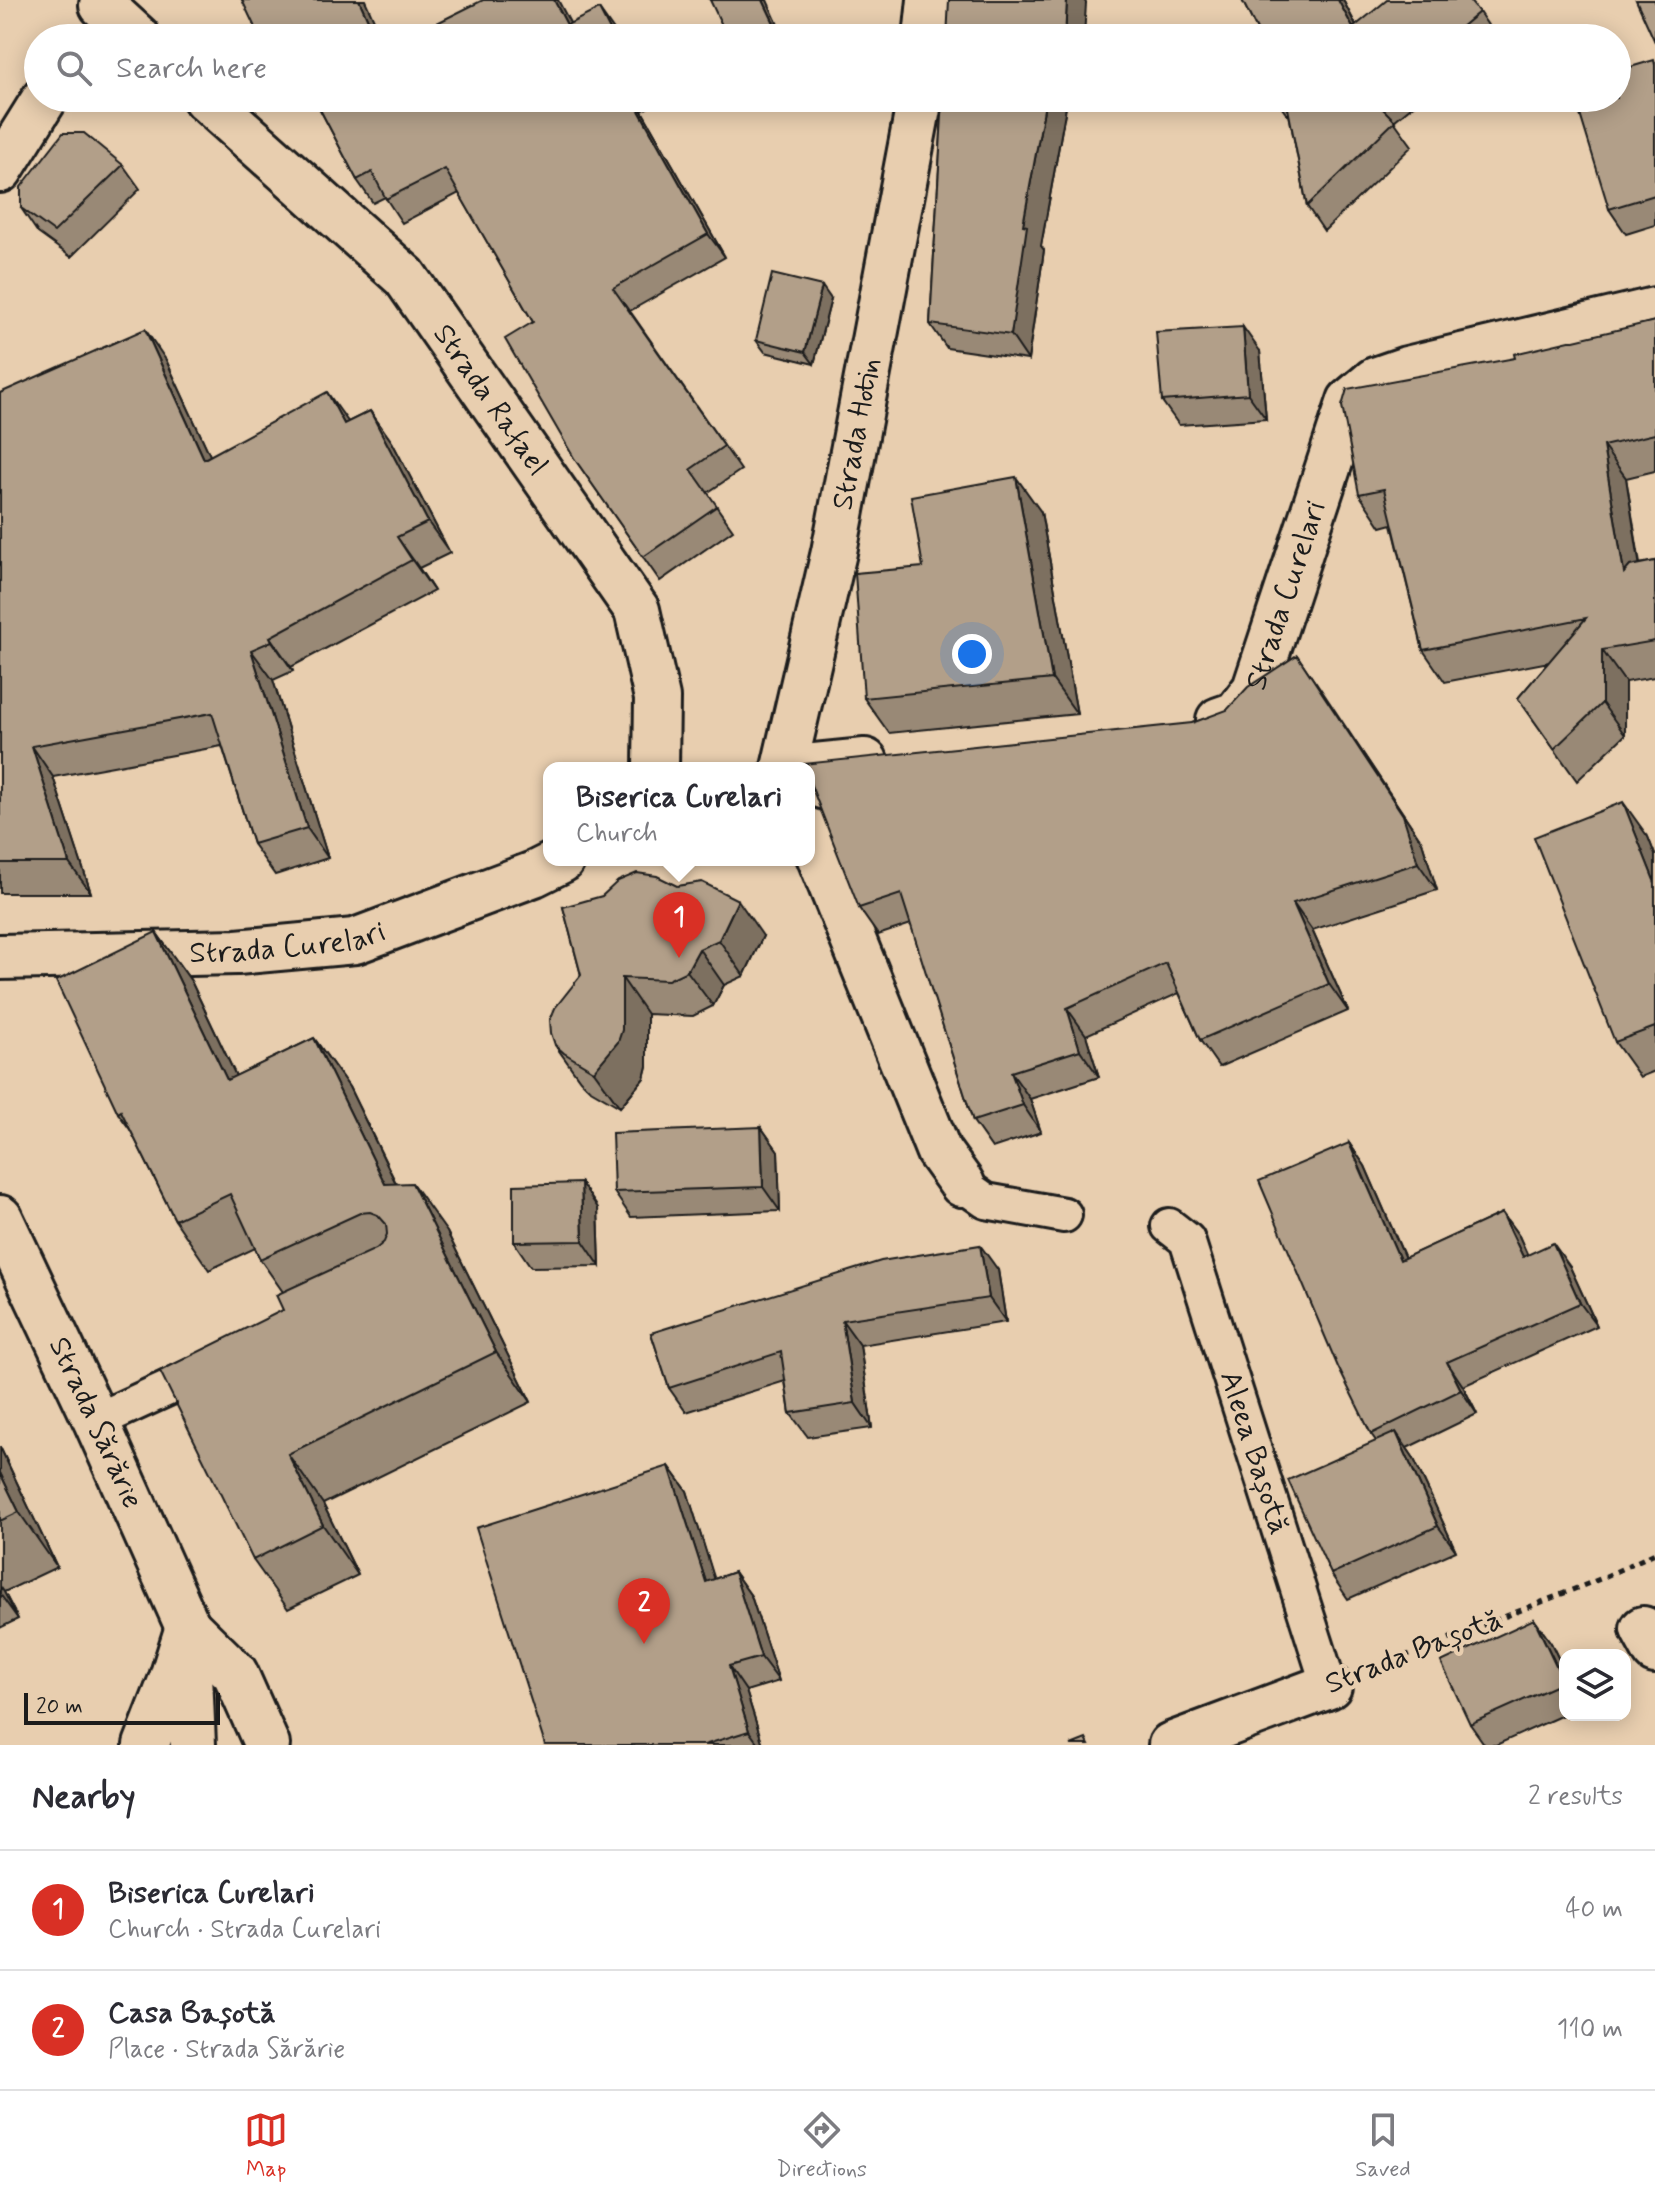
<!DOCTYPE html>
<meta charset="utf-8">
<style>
:root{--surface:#fff;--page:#f2f2f3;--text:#2b2b33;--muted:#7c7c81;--line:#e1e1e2;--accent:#d93025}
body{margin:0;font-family:Mynerve,sans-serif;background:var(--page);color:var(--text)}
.controls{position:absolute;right:24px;bottom:24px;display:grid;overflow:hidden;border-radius:16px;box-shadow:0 4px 20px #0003}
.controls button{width:72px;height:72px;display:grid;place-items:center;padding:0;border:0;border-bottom:2px solid var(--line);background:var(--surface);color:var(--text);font:40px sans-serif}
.scale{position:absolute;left:24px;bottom:20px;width:196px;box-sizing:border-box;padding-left:8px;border:4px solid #1c1c1c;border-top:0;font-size:22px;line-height:28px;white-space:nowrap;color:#1c1c1c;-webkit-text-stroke:6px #e8ceaf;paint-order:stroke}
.you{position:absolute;left:972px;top:654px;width:28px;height:28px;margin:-20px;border:6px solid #fff;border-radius:50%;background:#1a73e8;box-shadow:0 0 0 12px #1a73e833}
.badge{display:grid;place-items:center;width:52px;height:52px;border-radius:50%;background:var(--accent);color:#fff;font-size:26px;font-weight:700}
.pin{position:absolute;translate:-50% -66px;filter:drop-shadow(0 2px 4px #0008)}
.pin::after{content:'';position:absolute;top:42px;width:28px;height:24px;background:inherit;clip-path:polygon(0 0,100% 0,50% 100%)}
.popup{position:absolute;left:543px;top:762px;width:272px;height:104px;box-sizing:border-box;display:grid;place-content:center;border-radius:16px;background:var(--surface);filter:drop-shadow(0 2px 6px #0005);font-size:26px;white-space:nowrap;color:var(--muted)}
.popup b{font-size:30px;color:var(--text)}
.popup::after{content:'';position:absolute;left:50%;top:100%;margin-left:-16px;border:16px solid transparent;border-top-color:var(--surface)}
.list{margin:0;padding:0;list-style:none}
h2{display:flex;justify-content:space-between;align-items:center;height:104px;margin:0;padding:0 32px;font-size:34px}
h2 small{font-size:26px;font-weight:400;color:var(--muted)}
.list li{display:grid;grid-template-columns:52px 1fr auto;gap:24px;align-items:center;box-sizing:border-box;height:120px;padding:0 32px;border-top:2px solid var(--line)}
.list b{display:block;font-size:30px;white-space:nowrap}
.list p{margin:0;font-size:26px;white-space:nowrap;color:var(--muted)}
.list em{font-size:26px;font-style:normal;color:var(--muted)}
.icon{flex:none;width:44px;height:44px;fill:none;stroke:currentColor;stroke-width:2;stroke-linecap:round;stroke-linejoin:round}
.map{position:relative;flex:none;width:1655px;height:1745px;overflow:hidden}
.search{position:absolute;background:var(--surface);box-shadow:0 4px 20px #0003;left:24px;right:24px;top:24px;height:88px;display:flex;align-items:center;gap:20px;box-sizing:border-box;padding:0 28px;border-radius:44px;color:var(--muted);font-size:30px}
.sheet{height:344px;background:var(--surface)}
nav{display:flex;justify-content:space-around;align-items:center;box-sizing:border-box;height:112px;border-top:2px solid var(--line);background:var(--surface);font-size:22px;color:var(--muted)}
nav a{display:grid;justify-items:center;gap:4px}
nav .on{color:var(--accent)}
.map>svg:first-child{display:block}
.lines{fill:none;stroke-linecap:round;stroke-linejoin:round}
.lane-casing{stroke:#1c1c1c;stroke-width:40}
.street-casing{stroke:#1c1c1c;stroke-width:50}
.secondary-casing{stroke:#1c1c1c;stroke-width:50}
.primary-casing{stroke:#1c1c1c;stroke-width:50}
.path{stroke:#1c1c1c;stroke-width:5;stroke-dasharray:6 6;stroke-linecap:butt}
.lane{stroke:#e8ceaf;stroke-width:34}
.street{stroke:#e8ceaf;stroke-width:44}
.secondary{stroke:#e8ceaf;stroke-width:44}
.primary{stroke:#e8ceaf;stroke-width:44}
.wall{fill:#998976;stroke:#1c1c1c;stroke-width:2}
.shaded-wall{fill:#7d6f60;stroke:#1c1c1c;stroke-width:2}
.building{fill:#b29f89;stroke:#1c1c1c;stroke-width:2}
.labels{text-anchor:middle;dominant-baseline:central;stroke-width:8;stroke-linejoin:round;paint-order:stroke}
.street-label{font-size:30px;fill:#1c1c1c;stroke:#e8ceaf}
</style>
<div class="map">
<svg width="1655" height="1745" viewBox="0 0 1655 1745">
<rect width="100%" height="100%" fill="#e8ceaf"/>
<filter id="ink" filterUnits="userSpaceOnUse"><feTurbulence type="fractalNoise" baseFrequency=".0125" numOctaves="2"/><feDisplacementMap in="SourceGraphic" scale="16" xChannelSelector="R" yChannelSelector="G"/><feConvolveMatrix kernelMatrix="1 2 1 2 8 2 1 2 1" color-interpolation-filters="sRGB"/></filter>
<g filter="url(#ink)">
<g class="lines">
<defs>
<g id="lane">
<path d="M962,1184L986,1201L1064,1215"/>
<path id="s1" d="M1169,1226L1187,1240L1329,1686"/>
<path d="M96,1421L209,1369"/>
</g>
<g id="street">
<path d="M102,5L138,38"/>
<path d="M926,38L930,0"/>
<path id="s2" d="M205,98L405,277L637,610L657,698L656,768"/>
<path d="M0,170L45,98"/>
<path id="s3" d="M1219,720L1236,714L1255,689L1350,401L1375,380L1407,369L1655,310"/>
<path id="s4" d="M784,768L834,552L920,98"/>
<path d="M795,768L865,761"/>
<path d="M809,831L939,1152L962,1184"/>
<path id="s5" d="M0,957L237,952L355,941L534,874L562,860"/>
<path d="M1643,1629L1655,1651"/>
<path d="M1171,1745L1329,1686"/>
</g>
<g id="secondary">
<path id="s6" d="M0,1218L96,1421L188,1627L193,1745"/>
<path d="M188,1627L235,1673L267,1745"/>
</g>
<path id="primary" d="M146,1745L171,1681L188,1627"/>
</defs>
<use href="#lane" class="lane-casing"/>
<use href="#street" class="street-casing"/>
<use href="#secondary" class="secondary-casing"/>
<use href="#primary" class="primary-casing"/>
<path class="path" d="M1382,1665L1600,1579L1655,1553"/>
<use href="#lane" class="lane"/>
<use href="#street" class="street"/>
<use href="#secondary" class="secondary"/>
<use href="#primary" class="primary"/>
</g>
<path class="wall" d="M1242,0H1343L1356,25L1479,12L1496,37L1495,38H1261Z
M1655,62V225L1626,234L1609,209Z
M291,98H312L296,105Z
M314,98H649L652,105L642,111L725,257L630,311L741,470L707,493L733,530L660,581L574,458L533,322L459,193L402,223L385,197L373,203L357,180Z
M758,98H772L761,103Z
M943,98H1080V102L1067,101L1041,246L1044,250L1028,360L947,348L930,324Z
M1275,98H1422L1394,121L1412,146L1324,231L1307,206L1289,114L1287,115Z
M123,165L140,189L71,257L38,233L21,208Z
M831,299L814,364L765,352L756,340Z
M1655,321V471L1626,478L1640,564L1655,561V677L1625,682V735L1577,781L1518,698L1549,662L1445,682L1423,650L1392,524L1381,527L1359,494L1515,358Z
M1260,351L1266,419L1179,425L1162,401Z
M166,360L210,456L348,422L370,411L392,442L450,553L419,568L434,591L291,667L293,671L273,680L328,858L275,875L253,844L222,746L53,777L91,893H0V393Z
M1041,512L1077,714L889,733L864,698Z
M1316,682L1422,842L1437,890L1312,930L1348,1011L1219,1067L1200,1040L1179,993L1086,1035L1099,1077L1030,1099L1041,1132L992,1148L973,1121L911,924L878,935L859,908L1192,723Z
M1648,837L1655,855V1071L1640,1077L1615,1042Z
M563,907L763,936L744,976L724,985L713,1006L693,1016L647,1014V1066L644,1078L620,1107L589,1089L580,1080L555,1045L581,975Z
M156,932L191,981L236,1076L314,1038L349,1087L396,1183L447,1232L531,1402L323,1504L358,1575L288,1609L253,1560L283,1310V1292L260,1259L255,1248L209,1270L175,1220L131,1131L118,1113Z
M761,1127L778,1151L780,1211L631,1217L614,1192Z
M1349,1143L1365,1166L1405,1258L1502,1213L1519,1236L1527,1255L1570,1267L1597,1326L1463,1386L1477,1414L1407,1448L1413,1457L1456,1551L1348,1599L1331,1574L1376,1441L1371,1434Z
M581,1183L598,1208L600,1266L531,1267L514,1242Z
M998,1270L1006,1322L860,1345L872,1428L808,1437L790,1413L785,1381L686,1412L669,1388L651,1333Z
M0,1447L57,1567L4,1592L18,1619L0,1628Z
M669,1466L687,1491L714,1579L734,1572L751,1596L779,1681L746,1691L763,1745H545Z
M1534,1619L1551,1643L1565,1672V1714L1496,1745H1485L1470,1724Z"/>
<path class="shaded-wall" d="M359,0H365L382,38H376Z
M554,0H558L578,38L567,25Z
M763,0H767L784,38H781Z
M1067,0H1084L1086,3L1084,38H1065Z
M1338,0H1343L1362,38L1353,28Z
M599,9L615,32L618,38H614Z
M632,98H633L642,111L725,257L708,234Z
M1046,98H1064L1067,101L1041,246L1044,250L1028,360L1011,335L1023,225Z
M822,286L831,299L814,364L805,352Z
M1243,327L1260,351L1266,419L1248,394Z
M145,329L166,360L226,490L204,459Z
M327,392L349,423L344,424Z
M370,411L392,442L450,553L428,522Z
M1603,446L1626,478L1646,606L1624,573Z
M1016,477L1041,512L1077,714L1052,679Z
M397,537L419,568L434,591L412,560Z
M270,637L291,667L293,671L272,641Z
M251,650L273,680L328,858L307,828Z
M1602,650L1625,682V735L1602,703Z
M1297,655L1422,842L1437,890L1418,863Z
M32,746L53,777L91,893L69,863Z
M1623,802L1648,837L1655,855V883Z
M738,900L763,936L744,976L719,940Z
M1293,903L1312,930L1348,1011L1329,984Z
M156,932L191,981L261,1129L227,1080Z
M699,949L724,985L713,1006L687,971Z
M622,978L647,1014V1066L644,1078L620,1107L594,1071Z
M1067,1008L1086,1035L1099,1077L1080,1050Z
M314,1038L349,1087L420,1233L385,1184Z
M1011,1072L1030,1099L1041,1132L1023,1105Z
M761,1127L778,1151L780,1211L763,1187Z
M1349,1143L1365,1166L1416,1284L1400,1260Z
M412,1183L447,1232L531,1402L496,1352Z
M581,1183L598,1208L600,1266L583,1241Z
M1502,1213L1519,1236L1539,1280L1523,1257Z
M1553,1243L1570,1267L1597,1326L1580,1303Z
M980,1245L998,1270L1006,1322L989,1298Z
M842,1320L860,1345L872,1428L855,1403Z
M1447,1362L1463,1386L1477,1414L1461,1390Z
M1396,1432L1413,1457L1456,1551L1438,1526Z
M0,1447L57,1567L19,1512L0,1473Z
M288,1454L323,1504L358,1575L323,1525Z
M669,1466L687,1491L723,1606L706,1582Z
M734,1572L751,1596L779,1681L761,1657Z
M0,1586L4,1592L18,1619L0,1594Z
M1534,1619L1551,1643L1565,1672V1683Z
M729,1666L746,1691L763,1745H759L749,1731Z"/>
<path class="building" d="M242,0H359L376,38H260Z
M483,0H554L567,25L599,9L614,38H407Z
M710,0H763L781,38H728Z
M949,0H1067L1065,38H947Z
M1242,0H1338L1353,28L1387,0H1469L1479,12L1448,38H1261Z
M1636,0H1655V42Z
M1654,60L1655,65V195L1609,209L1575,98H1617V71Z
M314,98H632L708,234L613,288L724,446L691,469L717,506L643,557L574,458L505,339L533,322L445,169L386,199L372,172L357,180Z
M943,98H1046L1023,225L1027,226L1011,335L930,324Z
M1286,98H1375L1373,99L1395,121L1307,206Z
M63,133H84L123,165L54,232L21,208V187Z
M772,274L822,286L805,352L756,340Z
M1655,321V434L1603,446L1624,573L1630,566L1655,561V641L1602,650V703L1554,749L1518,698L1586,618L1423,650L1384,489L1359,494L1342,406L1347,389L1515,358L1514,354Z
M1243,327L1248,394L1162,401L1156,332Z
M145,329L204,459L327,392L344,424L370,411L428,522L397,537L412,560L270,637L272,641L251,650L307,828L253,844L212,713L32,746L69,863H0V393Z
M1016,477L1052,679L864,698L855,573L923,567L911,496Z
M1297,655L1403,815L1418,863L1293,903L1329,984L1200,1040L1166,963L1067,1008L1080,1050L1011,1072L1023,1105L973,1121L901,894L859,908L809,780V768H804L803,764L1192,723L1227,710L1248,687Z
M1623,802L1655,883V1027L1615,1042L1534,837Z
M637,873L657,876L677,886L702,882L738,900L719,940L699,949L687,971L668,980L622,978V1030L618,1042L594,1071L564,1053L555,1045L551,1033L550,1020L555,1008L581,975L563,907L602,896L618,881Z
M156,932L227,1080L314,1038L385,1184L412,1183L496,1352L288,1454L323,1525L253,1560L160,1371L283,1310L276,1295L376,1249L384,1242L387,1234L386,1224L378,1215L370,1212L360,1213L260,1259L230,1194L175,1220L121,1111L118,1113L56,981Z
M761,1127L763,1187L614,1192L612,1133Z
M1349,1143L1400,1260L1502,1213L1523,1257L1553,1243L1580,1303L1447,1362L1461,1390L1371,1434L1338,1367L1259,1181Z
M581,1183L583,1241L514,1242V1185Z
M980,1245L989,1298L842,1320L855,1403L790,1413L781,1352L669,1388L651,1333L881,1261Z
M1396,1432L1438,1526L1331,1574L1288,1480Z
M669,1466L706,1582L734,1572L761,1657L729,1666L749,1731L704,1745H545L476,1528Z
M0,1473L19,1512L0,1521Z
M1534,1619L1564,1682L1470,1724L1441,1662Z
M1086,1739L1089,1745H1071Z"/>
</g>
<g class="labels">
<g class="street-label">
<text stroke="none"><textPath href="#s2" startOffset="418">Strada Rafael</textPath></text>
<text stroke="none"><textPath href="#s4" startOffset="342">Strada Hotin</textPath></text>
<text stroke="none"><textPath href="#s3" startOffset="148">Strada Curelari</textPath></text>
<text stroke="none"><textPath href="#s5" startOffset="288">Strada Curelari</textPath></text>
<text stroke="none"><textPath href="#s6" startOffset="226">Strada Sărărie</textPath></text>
<text stroke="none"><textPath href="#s1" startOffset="246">Aleea Bașotă</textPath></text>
<text transform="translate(1414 1652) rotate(-21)">Strada Bașotă</text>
</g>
</g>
</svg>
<div class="controls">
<button><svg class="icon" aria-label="layers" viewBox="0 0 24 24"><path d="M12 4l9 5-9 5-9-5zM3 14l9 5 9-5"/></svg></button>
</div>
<div class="scale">20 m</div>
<div class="you"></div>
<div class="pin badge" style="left:679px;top:958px">1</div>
<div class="popup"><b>Biserica Curelari</b>Church</div>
<div class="pin badge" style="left:644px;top:1644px">2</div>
<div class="search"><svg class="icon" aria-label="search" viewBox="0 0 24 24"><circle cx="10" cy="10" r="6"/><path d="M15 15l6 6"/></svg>Search here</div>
</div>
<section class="sheet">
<h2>Nearby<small>2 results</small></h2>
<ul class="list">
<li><span class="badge">1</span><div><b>Biserica Curelari</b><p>Church · Strada Curelari</p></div><em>40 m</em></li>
<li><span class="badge">2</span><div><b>Casa Bașotă</b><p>Place · Strada Sărărie</p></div><em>110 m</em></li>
</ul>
</section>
<nav>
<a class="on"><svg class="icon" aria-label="map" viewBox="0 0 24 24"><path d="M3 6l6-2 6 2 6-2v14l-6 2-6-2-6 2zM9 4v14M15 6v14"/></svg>Map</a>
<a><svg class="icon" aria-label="directions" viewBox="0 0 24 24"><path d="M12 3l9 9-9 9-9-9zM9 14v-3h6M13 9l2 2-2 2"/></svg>Directions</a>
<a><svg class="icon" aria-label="saved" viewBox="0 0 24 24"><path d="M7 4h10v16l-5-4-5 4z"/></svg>Saved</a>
</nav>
